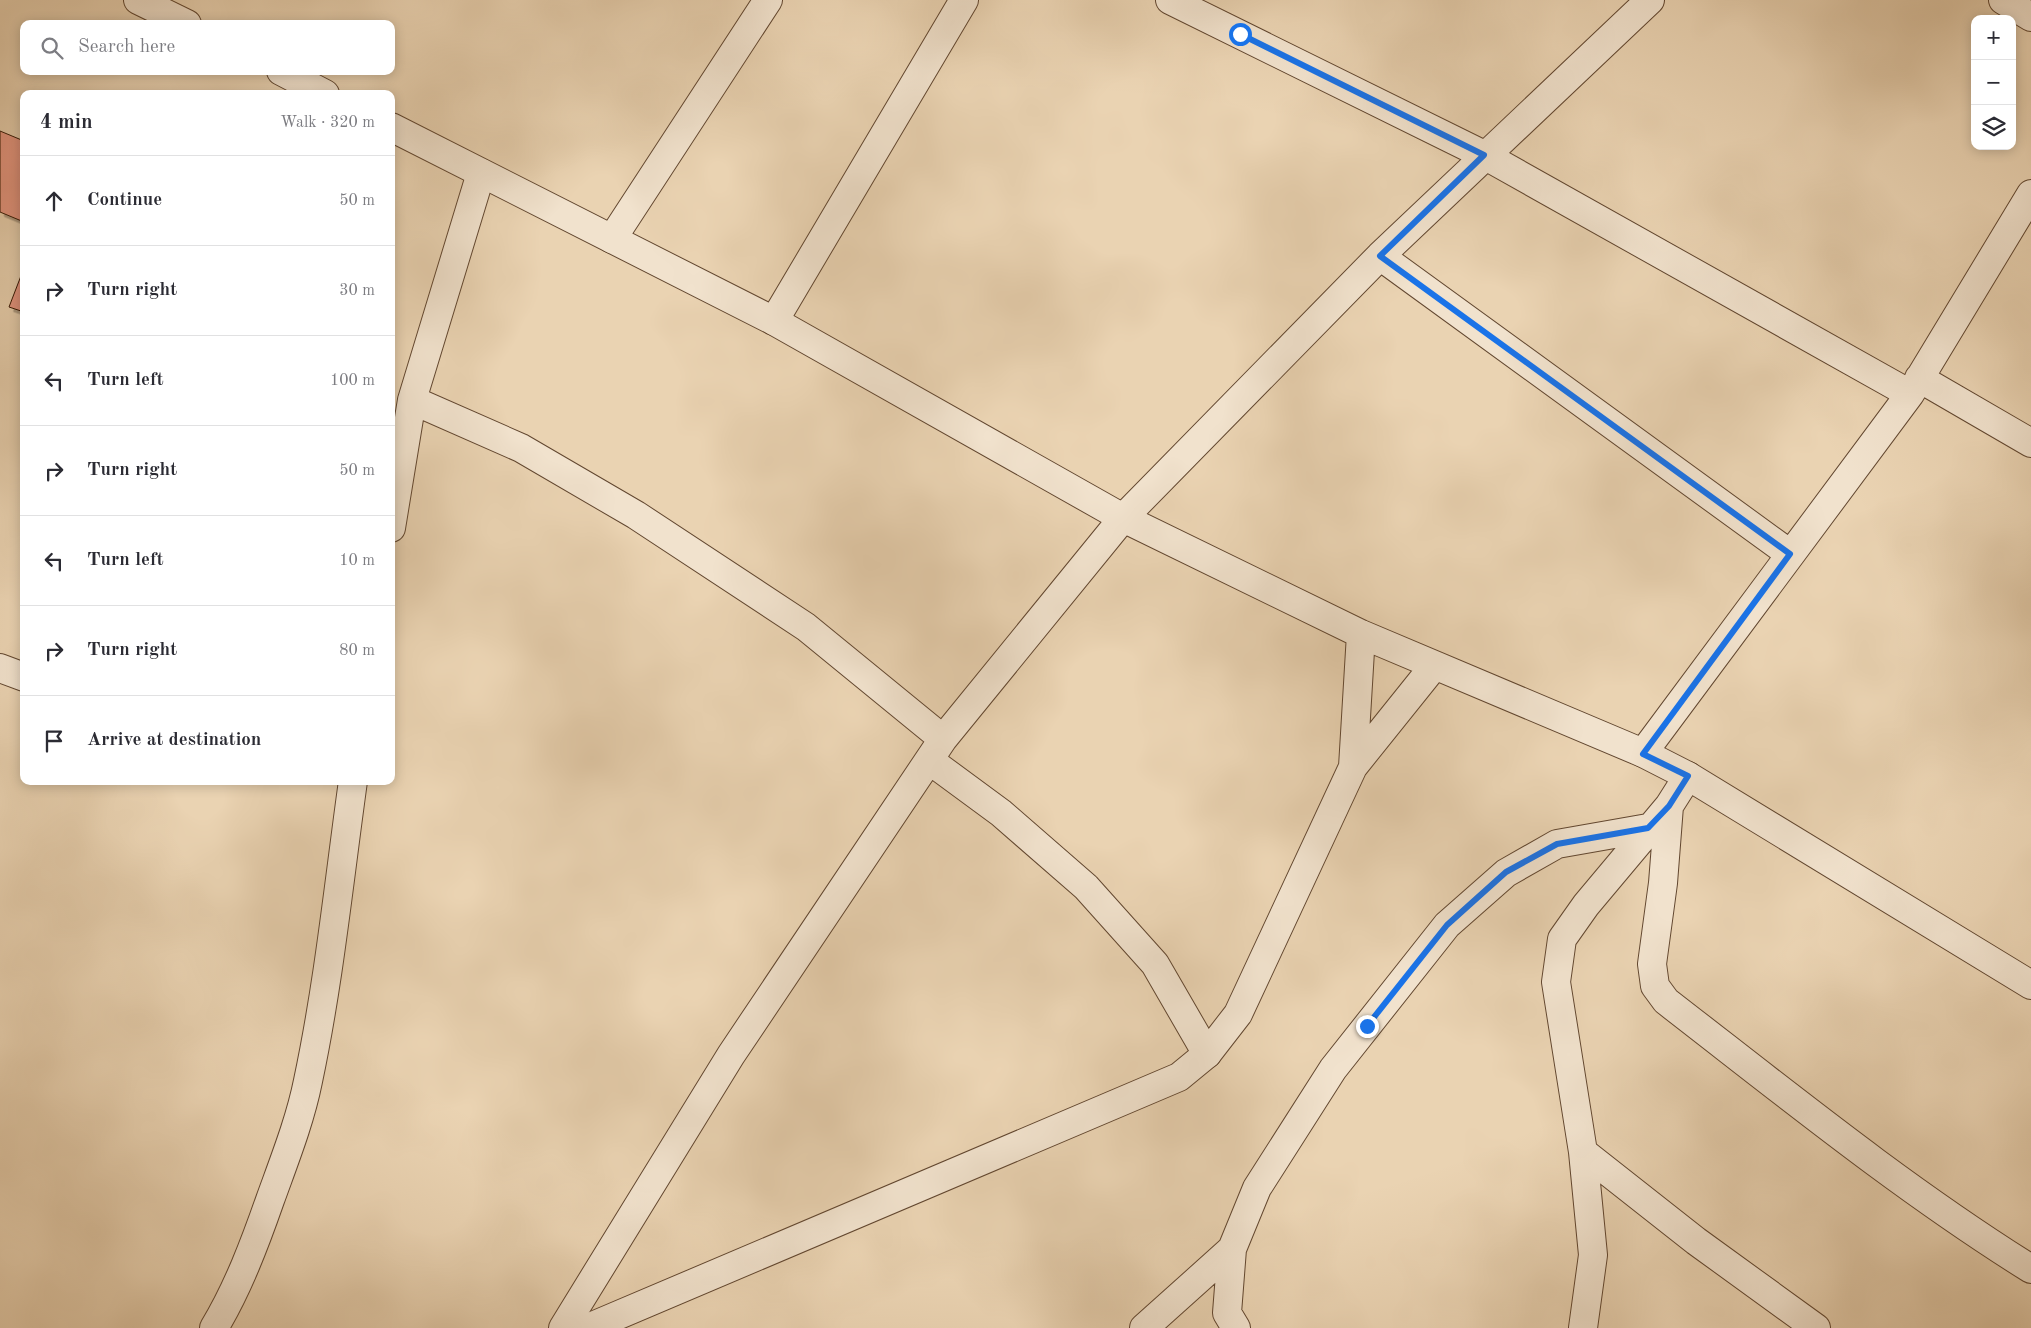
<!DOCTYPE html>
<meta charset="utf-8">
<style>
:root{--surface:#fff;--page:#f7f7f7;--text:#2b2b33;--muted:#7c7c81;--line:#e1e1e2}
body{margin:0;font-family:"Old Standard TT",serif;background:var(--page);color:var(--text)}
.controls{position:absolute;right:15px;top:15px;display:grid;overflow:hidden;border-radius:10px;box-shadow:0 2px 12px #0003}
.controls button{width:45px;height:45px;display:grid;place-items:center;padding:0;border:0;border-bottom:1px solid var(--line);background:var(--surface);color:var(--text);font:25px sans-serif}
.stop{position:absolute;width:15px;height:15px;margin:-11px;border:4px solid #1a73e8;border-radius:50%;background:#fff}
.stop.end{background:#1a73e8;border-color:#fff;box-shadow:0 1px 5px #0008}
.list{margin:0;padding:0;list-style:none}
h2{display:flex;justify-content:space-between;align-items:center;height:65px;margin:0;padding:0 20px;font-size:21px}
h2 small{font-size:16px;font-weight:400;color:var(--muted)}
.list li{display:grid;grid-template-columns:32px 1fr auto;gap:15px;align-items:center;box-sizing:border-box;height:90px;padding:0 20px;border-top:1px solid var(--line)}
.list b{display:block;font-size:19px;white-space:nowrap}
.list em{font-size:16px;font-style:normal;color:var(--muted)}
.icon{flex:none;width:28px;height:28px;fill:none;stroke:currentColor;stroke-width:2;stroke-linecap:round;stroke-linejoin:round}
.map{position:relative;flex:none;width:2031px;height:1328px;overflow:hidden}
.search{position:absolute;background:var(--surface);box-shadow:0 2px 12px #0003;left:20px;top:20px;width:375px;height:55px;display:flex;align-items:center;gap:12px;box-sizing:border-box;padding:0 18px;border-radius:10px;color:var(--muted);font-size:19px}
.panel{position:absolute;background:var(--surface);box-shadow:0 2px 12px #0003;left:20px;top:90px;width:375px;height:695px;border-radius:10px}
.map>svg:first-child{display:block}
.building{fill:#e79883;stroke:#351805;filter:url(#shadow)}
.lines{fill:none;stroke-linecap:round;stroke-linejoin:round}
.minor-casing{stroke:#624730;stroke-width:30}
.tertiary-casing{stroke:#624730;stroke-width:30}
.minor{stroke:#f1e2cd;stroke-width:28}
.tertiary{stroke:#f1e2cd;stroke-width:28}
.route{stroke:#1a73e8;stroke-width:6}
</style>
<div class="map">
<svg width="2031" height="1328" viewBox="0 0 2031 1328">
<defs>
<filter id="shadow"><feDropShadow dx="4.5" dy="4.5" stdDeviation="0" flood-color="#0004"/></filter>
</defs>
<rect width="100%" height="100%" fill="#ead3b2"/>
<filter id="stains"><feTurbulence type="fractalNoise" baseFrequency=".004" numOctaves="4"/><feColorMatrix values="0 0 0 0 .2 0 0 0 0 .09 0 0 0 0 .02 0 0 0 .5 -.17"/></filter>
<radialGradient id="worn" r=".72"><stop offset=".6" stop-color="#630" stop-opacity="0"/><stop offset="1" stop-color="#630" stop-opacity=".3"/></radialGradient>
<path class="building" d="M0,131L24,141V222L0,212Z
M24,268V312L9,307Z"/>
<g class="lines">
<defs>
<path id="minor" d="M1170,0L1484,155L1910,394
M2003,0L2031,17
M612,239L768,0
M1380,256L1790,554
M774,321L964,0
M1919,378L2031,443
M412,400L521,448L636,515L806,627L943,739
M391,528L412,400L481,173
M0,668L24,677
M1643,753L1910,394L2031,194
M929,760L1001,813L1086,887L1155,964L1207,1054
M1669,806L1663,883L1652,964L1655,986L1666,1001C1785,1093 1903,1189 2031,1269
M1583,1152L1696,1241L1816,1328
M214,1328C238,1288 255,1243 270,1200C284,1161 300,1121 308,1081C329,982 339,881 353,781
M563,1328L731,1055L943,739L1123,518L1380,256L1650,0
M1144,1328L1232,1249
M1236,1328L1227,1313L1232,1249L1257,1188L1333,1069L1447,925L1506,873L1557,844L1648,828
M1583,1328L1593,1255L1583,1152L1556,982L1562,939L1586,905L1669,806L1688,776"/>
<path id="tertiary" d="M138,0L187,24
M281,71L325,94
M391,127L774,321L1123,518L1361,634L1643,753L1688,776L2031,985
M1353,767L1361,634
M588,1328L1179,1077L1207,1054L1238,1014L1353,767L1434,666"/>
</defs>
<use href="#minor" class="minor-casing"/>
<use href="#tertiary" class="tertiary-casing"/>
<use href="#minor" class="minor"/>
<use href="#tertiary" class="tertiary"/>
</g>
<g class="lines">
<path class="route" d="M1240,34L1484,155L1380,256L1790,554L1643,754L1688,776L1669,806L1648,828L1557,844L1506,872L1447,925L1367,1026"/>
</g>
<rect width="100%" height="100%" filter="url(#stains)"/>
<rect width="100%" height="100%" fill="url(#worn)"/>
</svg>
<div class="controls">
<button>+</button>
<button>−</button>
<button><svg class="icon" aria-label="layers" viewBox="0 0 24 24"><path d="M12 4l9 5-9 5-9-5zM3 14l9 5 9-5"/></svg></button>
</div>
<div class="stop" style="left:1240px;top:34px"></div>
<div class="stop end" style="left:1367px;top:1026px"></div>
<div class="search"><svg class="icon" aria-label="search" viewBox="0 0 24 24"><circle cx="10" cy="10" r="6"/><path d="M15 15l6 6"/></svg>Search here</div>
<section class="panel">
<h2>4 min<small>Walk · 320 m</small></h2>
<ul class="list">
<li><svg class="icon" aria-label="ahead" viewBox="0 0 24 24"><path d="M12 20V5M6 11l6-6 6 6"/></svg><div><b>Continue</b></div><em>50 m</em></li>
<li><svg class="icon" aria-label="right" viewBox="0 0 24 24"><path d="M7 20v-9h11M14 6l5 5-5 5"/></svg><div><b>Turn right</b></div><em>30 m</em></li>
<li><svg class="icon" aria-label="left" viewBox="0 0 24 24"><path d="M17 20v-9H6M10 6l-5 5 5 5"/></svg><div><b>Turn left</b></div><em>100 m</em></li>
<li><svg class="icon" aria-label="right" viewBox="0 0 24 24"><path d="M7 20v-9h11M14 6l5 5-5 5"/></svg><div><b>Turn right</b></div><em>50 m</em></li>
<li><svg class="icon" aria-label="left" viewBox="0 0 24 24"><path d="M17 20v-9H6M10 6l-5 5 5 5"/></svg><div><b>Turn left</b></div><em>10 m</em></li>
<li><svg class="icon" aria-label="right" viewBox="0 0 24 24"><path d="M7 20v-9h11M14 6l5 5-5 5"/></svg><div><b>Turn right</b></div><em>80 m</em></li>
<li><svg class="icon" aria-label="arrive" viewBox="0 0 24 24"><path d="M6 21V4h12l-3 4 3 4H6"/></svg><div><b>Arrive at destination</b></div></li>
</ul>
</section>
</div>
